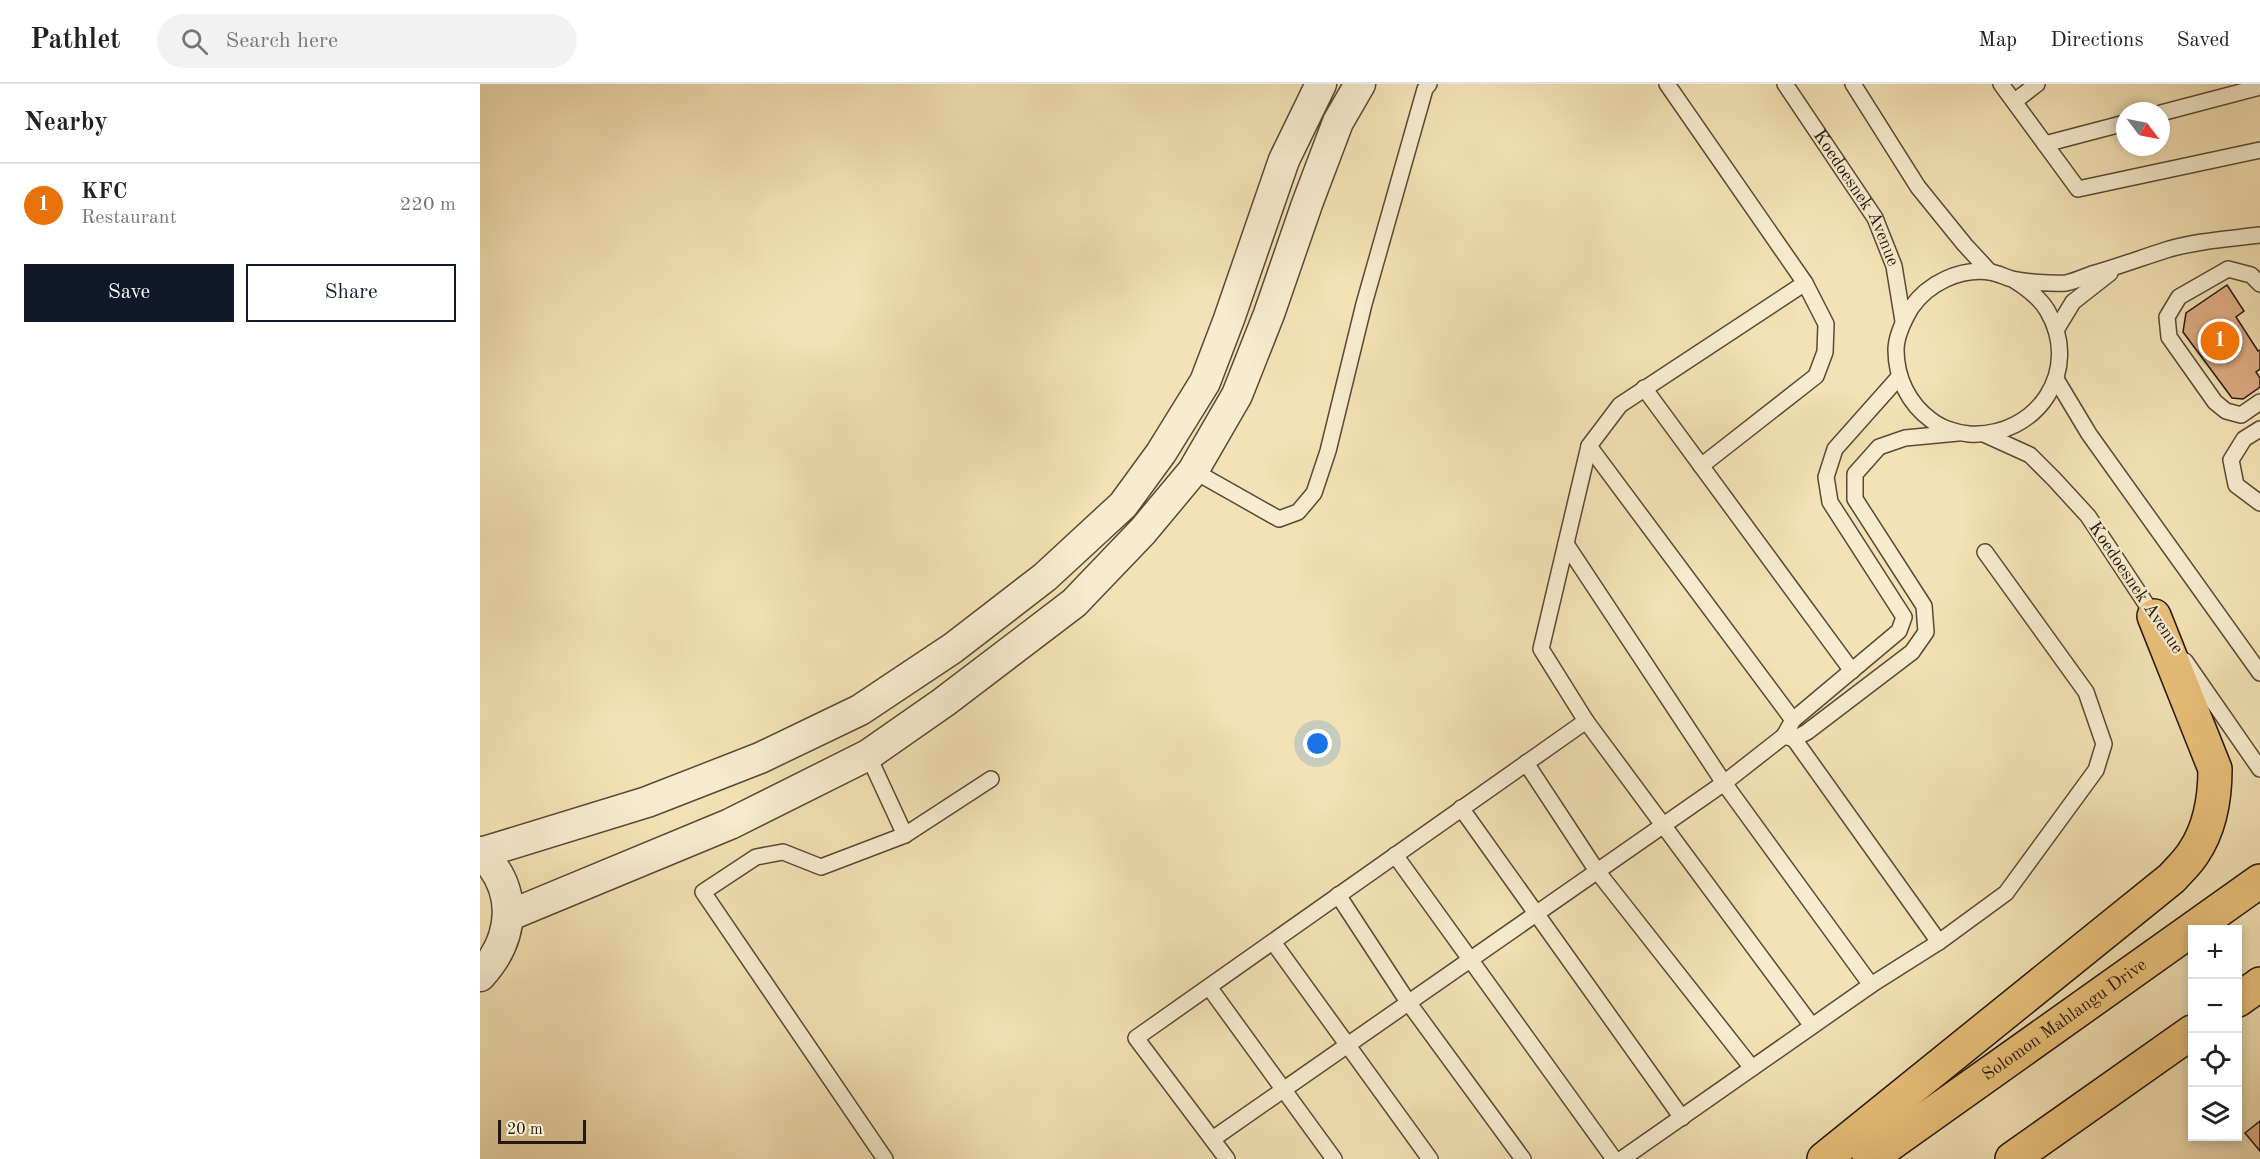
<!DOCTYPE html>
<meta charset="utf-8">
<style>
:root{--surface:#fff;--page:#f2f2f2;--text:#222;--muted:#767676;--line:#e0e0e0;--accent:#111827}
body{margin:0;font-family:"Old Standard TT",serif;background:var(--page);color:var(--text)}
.controls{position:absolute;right:18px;bottom:18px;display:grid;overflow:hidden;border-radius:0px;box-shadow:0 3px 9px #0003}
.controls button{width:54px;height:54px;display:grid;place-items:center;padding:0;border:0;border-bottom:2px solid var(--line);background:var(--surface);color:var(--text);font:30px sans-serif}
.compass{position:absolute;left:1636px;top:18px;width:54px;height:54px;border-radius:50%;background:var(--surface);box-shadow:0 3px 9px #0003;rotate:122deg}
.scale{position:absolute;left:18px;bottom:15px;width:88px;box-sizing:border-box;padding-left:6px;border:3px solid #25170c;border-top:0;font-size:16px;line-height:21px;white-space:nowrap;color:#25170c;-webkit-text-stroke:4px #f7eccf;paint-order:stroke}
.you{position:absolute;left:838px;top:660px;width:21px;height:21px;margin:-15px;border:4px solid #fff;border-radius:50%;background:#1a73e8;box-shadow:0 0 0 9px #1a73e833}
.badge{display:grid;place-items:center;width:39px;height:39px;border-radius:50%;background:var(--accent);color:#fff;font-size:20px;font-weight:700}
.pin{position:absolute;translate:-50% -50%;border:3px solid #fff;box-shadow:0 2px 6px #0006}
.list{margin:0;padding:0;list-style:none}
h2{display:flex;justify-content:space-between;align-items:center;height:78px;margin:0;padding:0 24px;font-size:26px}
h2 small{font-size:20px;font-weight:400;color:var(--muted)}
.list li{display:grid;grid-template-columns:39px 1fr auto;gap:18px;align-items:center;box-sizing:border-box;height:84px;padding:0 24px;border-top:2px solid var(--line)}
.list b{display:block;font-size:22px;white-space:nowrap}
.list p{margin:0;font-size:20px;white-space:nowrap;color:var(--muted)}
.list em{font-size:20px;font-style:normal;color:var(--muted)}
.actions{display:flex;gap:12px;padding:18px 24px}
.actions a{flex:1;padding:14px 0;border:2px solid var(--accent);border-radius:0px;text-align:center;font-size:21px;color:var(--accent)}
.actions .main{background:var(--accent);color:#fff}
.icon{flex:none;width:33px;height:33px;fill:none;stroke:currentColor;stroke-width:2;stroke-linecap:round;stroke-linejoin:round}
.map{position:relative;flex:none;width:1780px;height:1075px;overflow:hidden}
header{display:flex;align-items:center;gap:36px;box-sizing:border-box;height:84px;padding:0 30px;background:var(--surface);border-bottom:2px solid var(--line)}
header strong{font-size:28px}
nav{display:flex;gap:33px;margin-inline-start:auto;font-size:21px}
.search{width:420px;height:54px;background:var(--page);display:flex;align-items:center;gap:15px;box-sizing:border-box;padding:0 21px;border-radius:33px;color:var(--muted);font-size:22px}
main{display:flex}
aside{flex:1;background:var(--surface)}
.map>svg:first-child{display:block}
.building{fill:#e0ae85;stroke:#25170c;stroke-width:1.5}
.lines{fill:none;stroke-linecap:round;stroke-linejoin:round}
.lane-casing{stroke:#584a36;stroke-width:18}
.street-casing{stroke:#584a36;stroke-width:33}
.primary-casing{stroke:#25170c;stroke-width:36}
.lane{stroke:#f7eccf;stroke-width:15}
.street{stroke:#f7eccf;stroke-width:30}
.primary{stroke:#eac17a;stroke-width:33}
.labels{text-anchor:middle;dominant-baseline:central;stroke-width:4.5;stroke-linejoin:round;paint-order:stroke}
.street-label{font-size:18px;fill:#25170c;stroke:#f7eccf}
</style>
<header>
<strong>Pathlet</strong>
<div class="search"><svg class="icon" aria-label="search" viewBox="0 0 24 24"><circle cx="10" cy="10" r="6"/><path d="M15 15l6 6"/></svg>Search here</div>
<nav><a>Map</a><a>Directions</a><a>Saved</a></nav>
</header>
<main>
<aside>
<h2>Nearby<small></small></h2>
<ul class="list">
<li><span class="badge" style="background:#e8710a">1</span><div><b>KFC</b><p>Restaurant</p></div><em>220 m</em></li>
</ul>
<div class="actions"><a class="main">Save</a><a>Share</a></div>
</aside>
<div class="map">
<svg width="1780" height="1075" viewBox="0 0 1780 1075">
<rect width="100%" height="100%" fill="#f3e2b5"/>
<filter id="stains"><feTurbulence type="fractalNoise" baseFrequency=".00333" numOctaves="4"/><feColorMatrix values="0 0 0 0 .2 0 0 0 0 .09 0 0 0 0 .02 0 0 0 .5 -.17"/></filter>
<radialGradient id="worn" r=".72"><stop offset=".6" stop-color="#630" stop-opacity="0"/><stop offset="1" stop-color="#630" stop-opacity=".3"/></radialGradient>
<path class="building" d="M1747,201L1764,227L1756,233L1778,267L1780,266V285L1776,288L1780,294V303L1763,315L1752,314L1703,248L1706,229Z
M1780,1037V1067L1765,1049Z"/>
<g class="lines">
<defs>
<g id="lane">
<path id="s1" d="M1305,0L1395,134L1414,182L1423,237"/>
<path d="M1373,0L1438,103L1485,161L1510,188"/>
<path d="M1521,0L1598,105L1780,66"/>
<path d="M1535,17L1557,0"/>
<path d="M1681,29L1780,3"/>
<path d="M1565,60L1645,39"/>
<path d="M1534,196C1547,204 1559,213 1567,226C1603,286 1557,354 1489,350C1477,349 1461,344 1451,336C1429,320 1416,294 1416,266C1416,251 1424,236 1431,224C1448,199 1480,184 1510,188C1517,189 1525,193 1532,195C1544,198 1573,200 1586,199C1595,197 1604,193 1612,190C1637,183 1661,174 1686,166C1715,157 1749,155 1780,151"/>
<path d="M1780,200L1771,191L1748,185L1699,213L1687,233L1689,253L1735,318L1746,327L1761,331L1780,318"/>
<path d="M1576,246L1593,218L1630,189"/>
<path d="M1419,293L1355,365L1346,393L1350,418L1424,533L1419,547L1313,636L1304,652L1314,655L1327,648L1432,568L1446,548L1444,522L1375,415V390L1399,363L1425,354L1478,349"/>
<path d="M1576,295L1609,350L1780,589"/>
<path d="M1164,304L1372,587"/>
<path d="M1780,345L1764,355L1751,376L1756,401L1780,419"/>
<path d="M1506,351L1550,371L1574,395L1608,432L1676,535"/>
<path d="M1109,362L1313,636"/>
<path d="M1221,382L1336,292L1345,268L1346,240L1325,199"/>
<path d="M714,387L799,435L818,428L834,409L848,367L884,220L945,5L949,0"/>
<path d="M1086,460L1244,699L1391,901"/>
<path d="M1705,577L1780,685"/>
<path d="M1106,637L1332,942"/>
<path d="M1314,655L1459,858"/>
<path d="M388,671L425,751L511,695"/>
<path d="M1046,679L1117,787L1272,984"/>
<path d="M981,724L1202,1034"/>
<path d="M915,771L1134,1075"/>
<path d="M858,811L928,918L1043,1075"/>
<path d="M793,858L950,1075"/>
<path d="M729,903L854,1075"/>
<path d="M734,1054L1244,699L1304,652"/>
<path d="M405,1075L223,808L276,773L303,768L341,783L425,751"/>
<path d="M747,1075L656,954L1106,637L1061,565L1109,362L1140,321L1325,199L1187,0"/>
<path d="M1142,1075L1391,901L1459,858L1526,809L1616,686L1624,660L1606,608L1505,468"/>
</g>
<path id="street" d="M0,768C39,805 35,854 0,892
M1,769L167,718L280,674L380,626L473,564L565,493L643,421L681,369L725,298L749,235L804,76L841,0
M28,832L250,740L388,671L464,618L594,519L663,447L713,387L757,311L789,230L827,120L858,38L880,0"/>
<g id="primary">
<path d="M1758,916L1780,900"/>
<path d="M1344,1075L1692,794C1699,786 1708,778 1714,768C1730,744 1735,714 1735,685L1674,532"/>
<path id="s2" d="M1389,1075L1780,797"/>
<path d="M1532,1075L1712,948"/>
</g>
</defs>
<use href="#lane" class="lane-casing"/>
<use href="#street" class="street-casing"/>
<use href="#primary" class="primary-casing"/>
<use href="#lane" class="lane"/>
<use href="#street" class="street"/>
<use href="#primary" class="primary"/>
</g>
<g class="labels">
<g class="street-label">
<text stroke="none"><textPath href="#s1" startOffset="135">Koedoesnek Avenue</textPath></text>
<text transform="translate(1656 504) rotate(56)">Koedoesnek Avenue</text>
<text stroke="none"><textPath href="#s2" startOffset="240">Solomon Mahlangu Drive</textPath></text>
</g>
</g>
<rect width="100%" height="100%" filter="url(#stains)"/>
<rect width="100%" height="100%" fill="url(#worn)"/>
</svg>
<div class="controls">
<button>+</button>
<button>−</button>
<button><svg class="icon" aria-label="locate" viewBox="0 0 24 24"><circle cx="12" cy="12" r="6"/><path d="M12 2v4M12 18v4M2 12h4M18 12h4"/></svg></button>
<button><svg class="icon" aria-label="layers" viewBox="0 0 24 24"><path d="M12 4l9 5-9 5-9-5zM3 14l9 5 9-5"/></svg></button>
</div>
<svg class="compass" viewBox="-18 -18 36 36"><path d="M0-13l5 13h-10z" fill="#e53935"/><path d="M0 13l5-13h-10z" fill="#767676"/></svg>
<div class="scale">20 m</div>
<div class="you"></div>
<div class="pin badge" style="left:1740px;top:257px;background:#e8710a">1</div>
</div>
</main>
